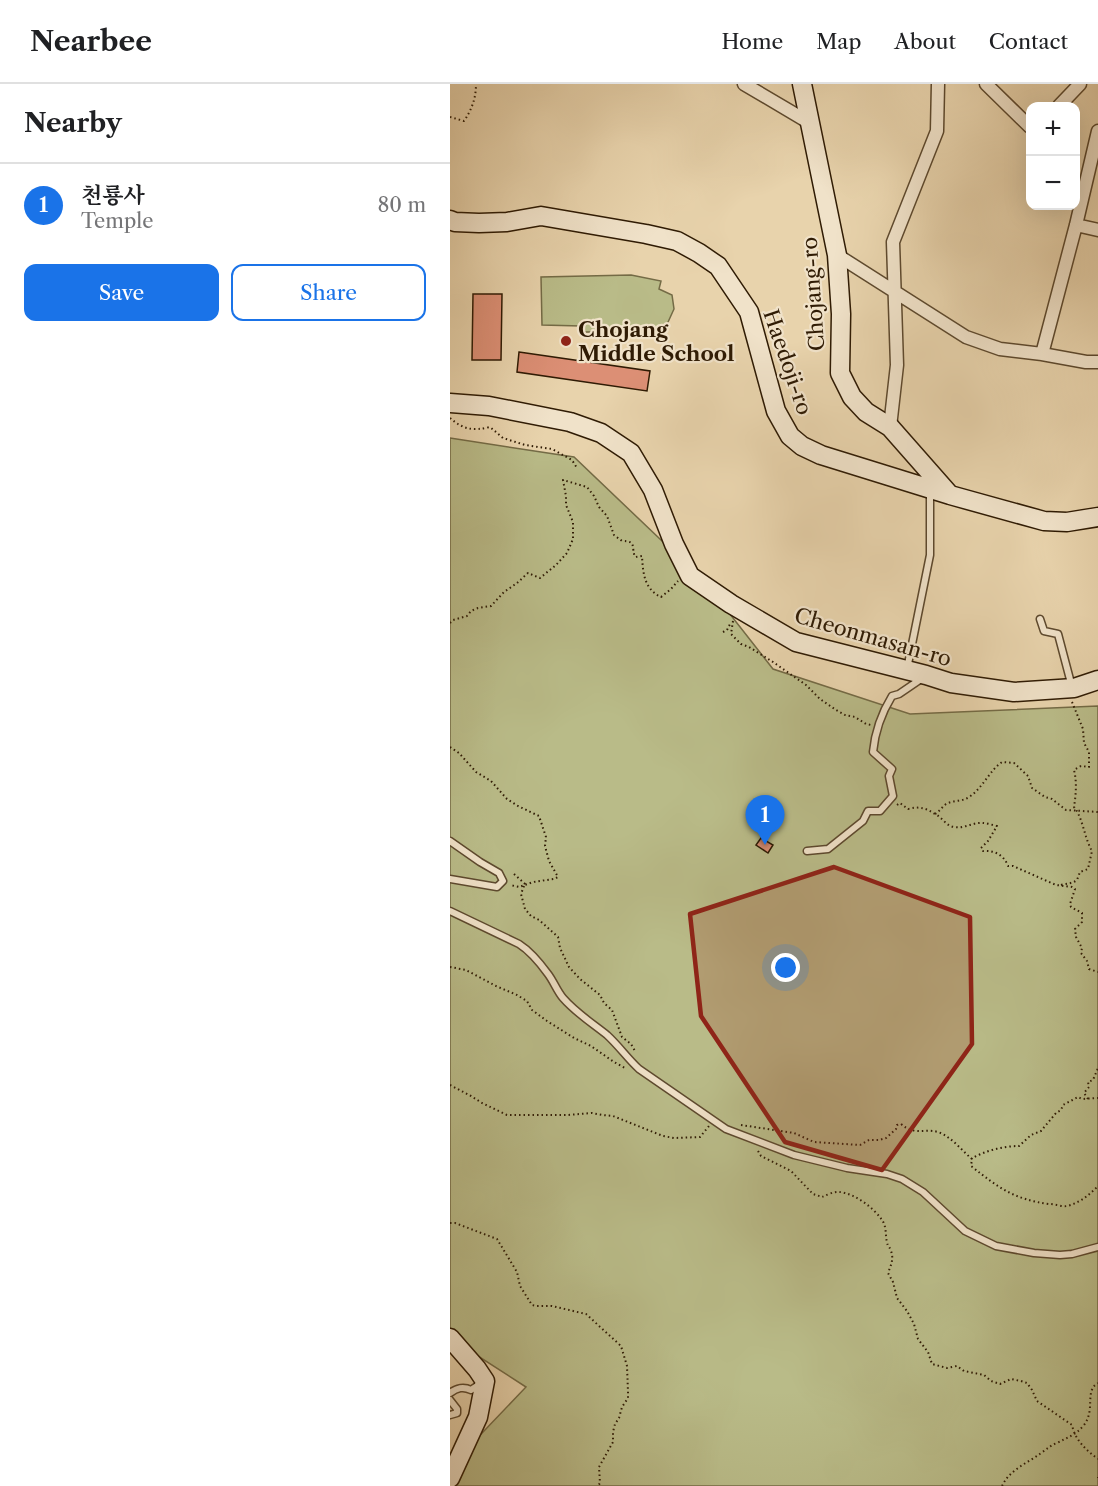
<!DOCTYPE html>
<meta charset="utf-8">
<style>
:root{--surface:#fff;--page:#f6f6f6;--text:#202124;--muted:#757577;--line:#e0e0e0;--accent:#1a73e8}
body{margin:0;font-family:"Libre Caslon Text","Noto Serif KR",serif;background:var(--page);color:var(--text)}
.controls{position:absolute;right:18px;top:18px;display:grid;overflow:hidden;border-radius:12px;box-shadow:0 6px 24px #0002}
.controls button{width:54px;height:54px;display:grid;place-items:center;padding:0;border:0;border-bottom:2px solid var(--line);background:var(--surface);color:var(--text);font:30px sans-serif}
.you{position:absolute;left:336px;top:884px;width:21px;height:21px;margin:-15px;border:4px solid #fff;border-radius:50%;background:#1a73e8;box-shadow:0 0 0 9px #1a73e833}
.badge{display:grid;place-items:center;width:39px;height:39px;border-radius:50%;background:var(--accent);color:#fff;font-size:20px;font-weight:700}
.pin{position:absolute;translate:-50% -50px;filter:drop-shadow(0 2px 3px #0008)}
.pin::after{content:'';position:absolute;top:32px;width:21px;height:18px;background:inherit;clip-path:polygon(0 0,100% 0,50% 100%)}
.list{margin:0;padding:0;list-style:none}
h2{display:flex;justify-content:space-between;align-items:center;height:78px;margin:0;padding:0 24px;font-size:26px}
h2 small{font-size:20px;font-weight:400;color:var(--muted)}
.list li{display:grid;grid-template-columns:39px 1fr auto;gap:18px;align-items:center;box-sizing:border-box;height:84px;padding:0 24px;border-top:2px solid var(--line)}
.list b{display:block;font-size:22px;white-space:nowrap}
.list p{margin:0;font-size:20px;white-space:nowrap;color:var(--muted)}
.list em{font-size:20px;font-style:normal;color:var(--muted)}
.actions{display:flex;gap:12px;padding:18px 24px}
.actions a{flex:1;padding:14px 0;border:2px solid var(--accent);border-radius:12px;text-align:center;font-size:21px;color:var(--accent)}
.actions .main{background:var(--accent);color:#fff}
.map{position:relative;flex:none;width:648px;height:1402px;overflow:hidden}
header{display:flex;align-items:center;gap:36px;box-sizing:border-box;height:84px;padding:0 30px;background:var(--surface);border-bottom:2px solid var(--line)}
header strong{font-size:28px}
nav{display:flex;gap:33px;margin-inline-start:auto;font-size:21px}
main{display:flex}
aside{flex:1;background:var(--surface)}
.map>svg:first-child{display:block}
.green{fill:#b9bb88;stroke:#746b46;stroke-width:1.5}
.building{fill:#dc8f75;stroke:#2f1b04;stroke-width:1.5}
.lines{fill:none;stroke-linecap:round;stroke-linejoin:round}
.lane-casing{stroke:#5d492e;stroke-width:9}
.street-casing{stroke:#5d492e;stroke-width:15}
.secondary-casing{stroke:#2f1b04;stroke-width:21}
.path{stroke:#2f1b04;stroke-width:2;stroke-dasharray:1.5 3;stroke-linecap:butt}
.lane{stroke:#f0e2c9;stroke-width:6}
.street{stroke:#f0e2c9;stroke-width:12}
.secondary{stroke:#f0e2c9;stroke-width:18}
.marked{fill:#8f2418;fill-opacity:0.2;stroke:#8f2418;stroke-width:4.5;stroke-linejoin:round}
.poi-dot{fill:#8f2418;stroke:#f0e2c9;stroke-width:2}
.labels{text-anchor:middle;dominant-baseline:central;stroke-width:4.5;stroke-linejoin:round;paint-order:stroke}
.street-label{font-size:21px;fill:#2f1b04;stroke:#f0e2c9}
.poi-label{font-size:21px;font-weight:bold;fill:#2f1b04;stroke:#f0e2c9;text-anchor:start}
</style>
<header>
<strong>Nearbee</strong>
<nav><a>Home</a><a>Map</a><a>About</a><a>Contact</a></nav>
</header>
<main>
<aside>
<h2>Nearby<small></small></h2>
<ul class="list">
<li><span class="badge">1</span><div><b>천룡사</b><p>Temple</p></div><em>80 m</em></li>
</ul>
<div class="actions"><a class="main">Save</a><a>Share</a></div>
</aside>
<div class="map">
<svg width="648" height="1402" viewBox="0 0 648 1402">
<rect width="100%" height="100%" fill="#e8d3ac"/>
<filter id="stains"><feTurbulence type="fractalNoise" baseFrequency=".00333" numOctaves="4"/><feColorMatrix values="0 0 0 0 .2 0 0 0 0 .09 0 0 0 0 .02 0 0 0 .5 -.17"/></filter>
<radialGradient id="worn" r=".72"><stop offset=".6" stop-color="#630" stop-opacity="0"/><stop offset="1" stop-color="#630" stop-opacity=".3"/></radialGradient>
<path class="green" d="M181,191L211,197L209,205L222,211L224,225L213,249L174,250L149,248H134L131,242L92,241L91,193Z
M0,354L124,373L254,497L323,585L460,630L648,622V1402H3L14,1368L76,1303L0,1254Z"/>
<path class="building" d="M23,210H52L51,276H22Z
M69,268L200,287L197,307L67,288Z
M311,754L323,761L318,769L306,761Z"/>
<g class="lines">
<defs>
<path id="lane" d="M590,535L594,547L608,550L622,603
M457,585L480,471V409
M0,757L30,778L49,789L53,797L47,803L0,795
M357,767L378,765L413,737L418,727H430L443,712L439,692L442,685L423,668C425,647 431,630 442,612L449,610L471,595
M0,827L69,860C80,867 90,879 98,890C104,898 107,907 113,914C126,929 142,939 157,951C169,962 178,975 189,985L276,1045L344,1071L397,1084L437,1090L452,1095L473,1108L515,1147L546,1162L584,1169L610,1171L622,1170L648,1163
M0,1309C7,1304 13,1302 21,1306L30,1300
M0,1316L7,1325V1329L0,1331"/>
<path id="street" d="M294,0L360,39
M536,0L580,43
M609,22L630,0
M626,141L648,146
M387,171L516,253L550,265L592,270L636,278H648
M592,270L626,141L648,47
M440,343L447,281L443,158L487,47L488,0"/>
<path id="secondary" d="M352,0L387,171L391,230L390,289L402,313L416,328L440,343L499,410
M0,136L5,138L29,139L57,138L91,132L196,150L227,157L249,169L268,182L299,228L326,327L340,352L352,362L371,371L500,411L594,437L617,438L648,433
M0,319L39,322L120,338L151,349L181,369L203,406L224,460L240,492L281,520L346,558L476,591L501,599L564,608L624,604L648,596
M0,1254L27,1285L35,1297L28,1333L0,1394"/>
</defs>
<use href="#lane" class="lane-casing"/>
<use href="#street" class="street-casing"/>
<use href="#secondary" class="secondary-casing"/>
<path class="path" d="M0,33L14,37C22,25 26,14 26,0
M0,334C14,346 23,347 40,343L53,354L75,361L102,365L122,376L127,384
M283,537L281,550L291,560L299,563L323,578L356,601L370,615L386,626L395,631L405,633L416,640L421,641
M0,539L3,536L17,532L21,527L28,524L41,522L54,508L67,499L78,489L90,494L106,481L117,469L123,455V438L116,421V412L113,396L137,403L144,412L149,423L157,432L164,451L172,457C187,457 181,463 185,473L192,472C193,489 194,505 211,513L221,505L228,497
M273,548L277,546L281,538
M0,663L9,669L26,688L41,697L57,715L68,722L89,732L96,753L95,762L99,777L108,793L104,795L83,798L69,803L60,801
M447,721L450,719L458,725C469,722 476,724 485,730C492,733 496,742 504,743C514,745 523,738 533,739C537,739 542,741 547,742L538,757L531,764L533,767C544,766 554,771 558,782H563L606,801L622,803L625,805L620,820L621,823L632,829V838L625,845L626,853L632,864L631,869L637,877L639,885L648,888
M485,730C490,727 492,723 496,720C503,716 512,718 519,713C533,704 539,687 552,678L564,679L578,692L582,704L595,713L602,715L616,726L648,728
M64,790L75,800L74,802
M611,801C617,799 622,800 627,796L630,788L638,785L642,767C634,753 633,734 624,723C626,710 627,698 624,686L631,682L639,683V668L634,659L633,645L622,618
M74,802L71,810L75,825L81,832L89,836L108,853L110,864L119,883L130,895L150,911L154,919L162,926L172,953L181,960L185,967
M0,883L16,886L46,902L67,911L77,917L82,926L97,937L124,954L141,962L164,978L175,984
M0,1001L21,1012L32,1019L57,1031H118L142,1029L152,1031L163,1032L213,1052L224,1054L250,1053L259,1042
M638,1015L634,1009L639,1003L638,998L643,996L648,984
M291,1041L344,1049L364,1058L410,1061L419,1056H429L436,1054L446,1045L447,1041L451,1040C465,1052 474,1044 488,1048C502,1053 511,1066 522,1075L521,1082C549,1104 563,1115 599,1120C605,1120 612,1123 617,1122C630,1119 639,1111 648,1102
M308,1067L311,1072L341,1087L363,1110L372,1113C377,1111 384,1107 390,1108C405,1110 423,1123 432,1136C437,1143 435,1151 437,1158C438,1164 439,1161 441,1167C444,1175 441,1181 438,1189L443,1198L447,1214L457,1227L464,1240L468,1255L478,1268L482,1280L497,1284L507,1282L514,1287L534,1291L541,1297L550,1300L561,1295L571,1297L577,1299L582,1306L587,1317L622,1341C625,1356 636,1366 648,1375
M521,1075C534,1067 553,1062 569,1062L581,1051L591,1047L606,1029L611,1026L613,1021L628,1013L632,1015L648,1014
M0,1139H5L47,1155L67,1188L70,1202L82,1221L87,1222H102L136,1230L171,1262L177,1282L178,1308V1314L172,1323L169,1334L165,1340L163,1348V1358L149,1383L150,1399L148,1402
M648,1393V1394
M552,1402C560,1385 578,1379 591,1369C597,1365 601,1361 607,1359C618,1353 626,1351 634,1341C646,1325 634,1307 648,1299"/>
<use href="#lane" class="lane"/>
<use href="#street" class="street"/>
<use href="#secondary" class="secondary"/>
</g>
<path class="marked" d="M384,783L520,833L522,960L432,1086L335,1058L251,932L240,830Z"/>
<circle class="poi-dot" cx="116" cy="257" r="6"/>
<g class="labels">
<g class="street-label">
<text transform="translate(363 210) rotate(-94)">Chojang-ro</text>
<text transform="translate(338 278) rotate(71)">Haedoji-ro</text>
<text transform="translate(423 553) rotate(16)">Cheonmasan-ro</text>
</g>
<g class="poi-label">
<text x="128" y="245">Chojang<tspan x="128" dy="24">Middle School</tspan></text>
</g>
</g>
<rect width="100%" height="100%" filter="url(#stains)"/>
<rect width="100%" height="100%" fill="url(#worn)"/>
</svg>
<div class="controls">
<button>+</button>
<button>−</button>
</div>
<div class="you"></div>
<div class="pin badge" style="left:315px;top:761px">1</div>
</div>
</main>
